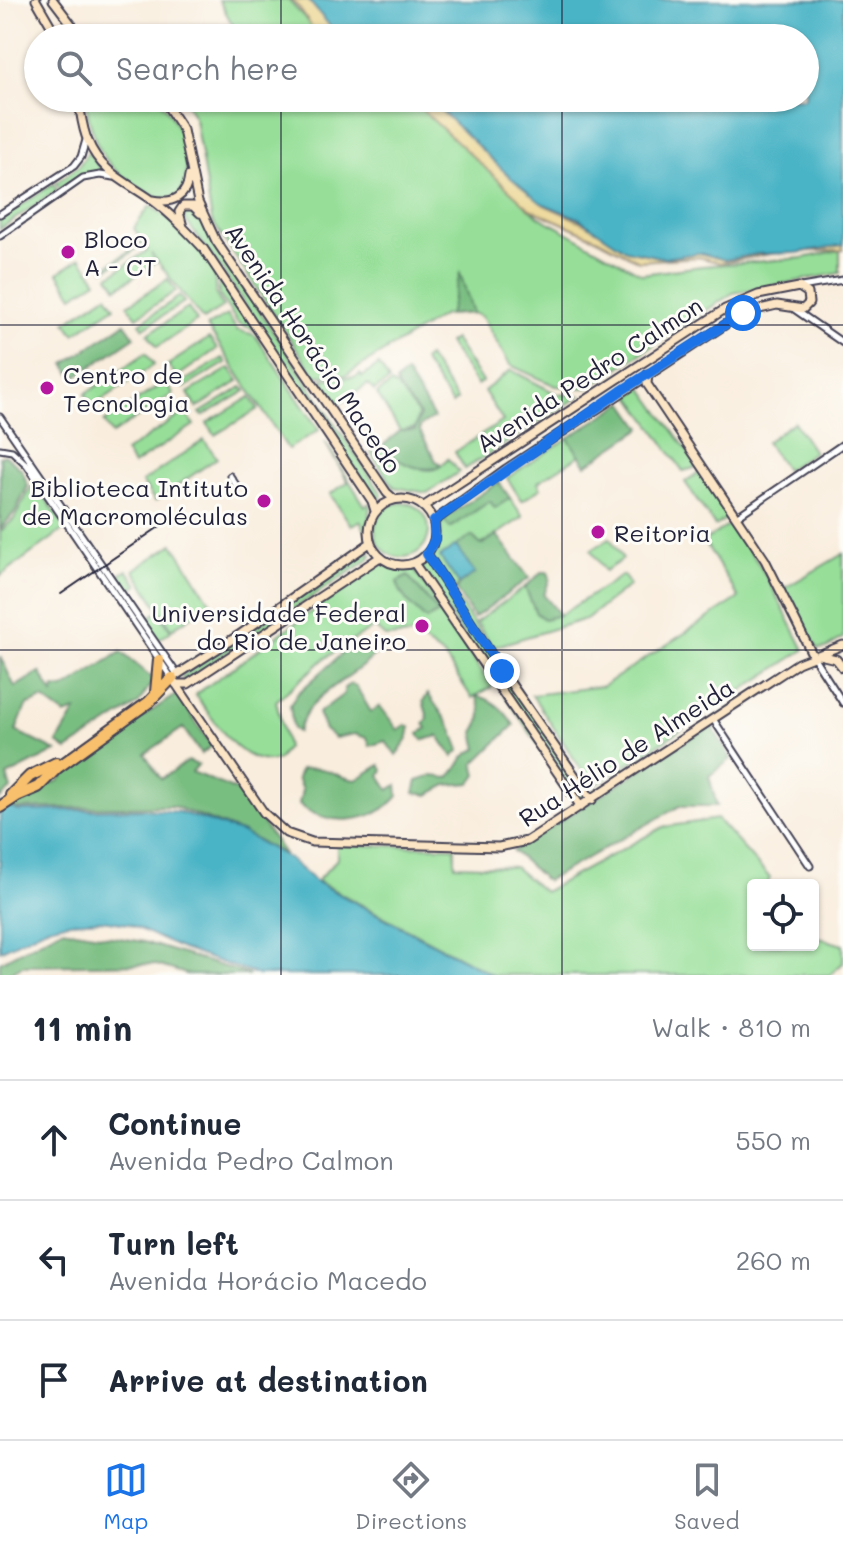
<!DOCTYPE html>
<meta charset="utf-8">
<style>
:root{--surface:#fff;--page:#f2f2f3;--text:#1f2937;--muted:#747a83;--line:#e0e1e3;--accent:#1a73e8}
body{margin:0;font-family:Mali,sans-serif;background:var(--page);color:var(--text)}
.controls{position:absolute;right:24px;bottom:24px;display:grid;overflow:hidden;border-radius:8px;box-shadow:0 2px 6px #0004}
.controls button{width:72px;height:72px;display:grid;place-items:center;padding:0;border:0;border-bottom:2px solid var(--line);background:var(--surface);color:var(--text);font:40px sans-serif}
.stop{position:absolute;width:24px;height:24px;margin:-18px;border:6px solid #1a73e8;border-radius:50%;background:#fff}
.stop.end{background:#1a73e8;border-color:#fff;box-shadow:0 2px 8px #0008}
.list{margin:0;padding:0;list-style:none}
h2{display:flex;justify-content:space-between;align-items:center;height:104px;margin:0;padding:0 32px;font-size:34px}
h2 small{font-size:26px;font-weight:400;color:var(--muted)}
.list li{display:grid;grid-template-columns:52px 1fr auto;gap:24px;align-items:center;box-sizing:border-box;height:120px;padding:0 32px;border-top:2px solid var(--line)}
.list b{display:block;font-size:30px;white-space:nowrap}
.list p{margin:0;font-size:26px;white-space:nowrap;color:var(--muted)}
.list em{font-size:26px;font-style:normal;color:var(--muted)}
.icon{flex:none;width:44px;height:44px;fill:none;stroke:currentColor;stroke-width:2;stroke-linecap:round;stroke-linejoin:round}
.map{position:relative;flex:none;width:843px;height:975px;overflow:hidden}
.search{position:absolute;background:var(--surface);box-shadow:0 2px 6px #0004;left:24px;right:24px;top:24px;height:88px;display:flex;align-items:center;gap:20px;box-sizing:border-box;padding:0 28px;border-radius:44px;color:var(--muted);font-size:30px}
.sheet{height:464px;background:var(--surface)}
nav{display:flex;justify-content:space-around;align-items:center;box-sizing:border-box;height:112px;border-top:2px solid var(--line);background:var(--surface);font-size:22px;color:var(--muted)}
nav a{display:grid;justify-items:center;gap:4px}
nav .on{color:var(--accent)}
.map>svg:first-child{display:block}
.green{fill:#97df99;stroke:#5c806a;stroke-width:2}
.forest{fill:#79be81;stroke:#4e705e;stroke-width:2}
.sand{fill:#eeda9e;stroke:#887e6c;stroke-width:2}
.water{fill:#49b4c6;stroke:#366b80;stroke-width:2}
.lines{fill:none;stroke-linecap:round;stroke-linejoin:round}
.street-casing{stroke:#424053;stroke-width:9}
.secondary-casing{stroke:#424053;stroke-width:11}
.highway-casing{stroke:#424053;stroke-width:14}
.street{stroke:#fff;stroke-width:5}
.secondary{stroke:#fce5c4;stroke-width:7}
.highway{stroke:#f8bf6c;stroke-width:10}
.tram{stroke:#22223b;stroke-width:2}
.route{stroke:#1a73e8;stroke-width:10}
.grid{fill:none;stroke:#22223b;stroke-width:2;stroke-opacity:0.55}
.poi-dot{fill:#b5179e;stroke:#fdfcf7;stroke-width:3}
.labels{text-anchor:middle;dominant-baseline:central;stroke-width:6;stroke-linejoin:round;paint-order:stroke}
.poi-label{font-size:24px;fill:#22223b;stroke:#fdfcf7;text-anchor:start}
.street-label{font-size:24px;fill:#22223b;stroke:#fdfcf7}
</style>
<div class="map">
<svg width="843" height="975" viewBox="0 0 843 975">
<rect width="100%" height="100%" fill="#fdfcf7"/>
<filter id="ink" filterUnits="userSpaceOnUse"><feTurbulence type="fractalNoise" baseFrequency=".0125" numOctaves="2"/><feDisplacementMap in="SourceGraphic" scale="16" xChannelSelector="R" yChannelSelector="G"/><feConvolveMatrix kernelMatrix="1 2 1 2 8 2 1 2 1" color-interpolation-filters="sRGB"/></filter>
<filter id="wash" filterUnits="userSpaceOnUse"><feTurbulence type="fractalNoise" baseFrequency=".006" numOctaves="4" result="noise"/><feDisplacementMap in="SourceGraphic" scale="32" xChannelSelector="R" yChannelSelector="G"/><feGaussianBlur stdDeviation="1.8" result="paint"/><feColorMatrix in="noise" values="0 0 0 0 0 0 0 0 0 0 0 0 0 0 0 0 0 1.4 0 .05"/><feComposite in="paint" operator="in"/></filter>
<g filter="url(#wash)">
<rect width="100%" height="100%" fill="#f9eddd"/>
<path class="green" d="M219,0H288L323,38H240Z
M85,98H157C180,121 198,167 178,196L160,199L154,196C106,172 93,149 85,98Z
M183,98H409L538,216L642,274L702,266L804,258L840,250V273L733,293L588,388L556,386L510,365L482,317L473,313L444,315L346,375L315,376L212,221L195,119Z
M88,152L103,172L78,177L60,188L56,183L79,166Z
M53,184L57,190L0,229V220Z
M150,206L172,220L215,267V293L223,307L203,320L151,253L156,262L117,288L109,276L148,250L144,244L105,270L104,268L142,242L134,228Z
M189,208L195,211L230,267L382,494L380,499L374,497L222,270L184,218L185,210Z
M81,258L97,281L73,296L58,273Z
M218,272L258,331L238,323L219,295Z
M168,279L176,291L137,317L128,305Z
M107,295L115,307L74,334L66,322Z
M180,296L184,302L144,328L140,323Z
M188,308L197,321L157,347L148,334Z
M227,315L237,330L255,335L319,430L288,449L207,326Z
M209,338L217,349L177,377L168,365Z
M454,339L482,382L477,385L448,343Z
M146,353L154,365L93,406L85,394Z
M428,357L457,400L452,404L423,361Z
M223,358L226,363L184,388L181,383Z
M379,365L389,381L374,391L368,384L339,404L322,379L356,377L360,374L362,377Z
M230,368L239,381L197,408L188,393Z
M511,370L557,394L580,396L465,469L455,452L503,421L484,391Z
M165,382L173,394L112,434L104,422Z
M391,384L398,388L418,414L415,428L400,431L377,394Z
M242,387L246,391L203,416L200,413Z
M642,387L699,467L683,471L631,396Z
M250,397L258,409L215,435L207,423Z
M185,412L194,425L133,465L125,452Z
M794,422L814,452L786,470L766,442Z
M568,438L580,455L538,482L541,488L522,501L507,478Z
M204,440L217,458L155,501L142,482Z
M325,442L365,506L370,503L367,534L360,521L351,525L330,494L348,482Z
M381,447C392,456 422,476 438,468C442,466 445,462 448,459L459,472L427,493L394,487L371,453Z
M701,471L730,516L715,526L685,482Z
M34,482L66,528L0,576V532L14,519Z
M510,498L523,517L481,545L471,536L440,557L459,584L456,590L432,557L439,543L443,519L450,528L490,501L495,508Z
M375 530a27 27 0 1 1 54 0a27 27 0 1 1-54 0Z
M732,523L767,577L804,650L593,787L532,695L603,686L739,598L704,541Z
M610,538L623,559L605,571L591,550Z
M173,544L211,603L172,629L134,570Z
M367,552L371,554L368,560L183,681L182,676Z
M427,554L592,800L581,807L414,563Z
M843,554V638L826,648L818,649L783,589Z
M379,563L393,567L413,568L492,687L472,698L444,656L415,635L385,637L374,627L324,659L276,701L287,747L278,760C240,769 216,721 195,695Z
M127,570L138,585L126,593L115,578Z
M623,575L630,585L586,619L493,647L476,622L525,587L536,613L544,619L560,615Z
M158,612L171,631L157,641L143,621Z
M717,819L770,878L767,885H753V945H813V936L843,945V963L830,975H493L317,881L337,859V845L455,847V865L514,867L544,892L663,827Z"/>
<path class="forest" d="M460,273L473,313L449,315Z
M125,323L135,337L74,378L65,364Z
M406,373L434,418L420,426V431L436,461L441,464L438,468C415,472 397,461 381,447L400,431L415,430L420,415L398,388L396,381Z
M624,402L642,428L586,465L568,438Z
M5,455L22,470L28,486L15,512L0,529V457Z
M499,482L510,498L495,508L490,501L450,528L443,519Z
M497,535L529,578L474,618L456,590L459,584L475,573L456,546L472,536L481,545Z
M542,572H548L550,578L544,595L560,615L544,619L536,613L525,587Z
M408,576L439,613L426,620C415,609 401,598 397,582Z
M384,644C360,679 309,688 298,732L293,729L290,705L297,694L346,650H360Z
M121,652L154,679L138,704L67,750L57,743L76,711L65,715L43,699L26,706L16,731L56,751L7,776L11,789L0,799V656L15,687L40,672L53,694L54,688L64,689Z
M350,684L356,686L371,712L380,706L398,730L406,725L410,727L407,741L396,755L385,741L370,746L367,738L354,734L335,738L325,730L318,713L344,694V688Z
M177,694L212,746L201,754L183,728L145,754L161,779L188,761L198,765L192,772L240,792L285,855L243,833L173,806L9,809L42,787L59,781L67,772L90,758V752Z
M428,694L451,727L460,750L453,757L439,736L423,740L419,734L427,728L424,724L428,718L423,701Z
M476,696C493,698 505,711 514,725L474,764L477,775L471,783L447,785L428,795L414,793L417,781L433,776L448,778C462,767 458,756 478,749L474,732C483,719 483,710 476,696Z
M711,725L731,759L709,776L717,806H680L546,881L513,851Z
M380,765L383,770L380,776L389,790L397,785L398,796C375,824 326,828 299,804L302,790L297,778L301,769C330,765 331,776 356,780Z
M62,929L144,942L250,975H190L153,964L22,966L6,975H0V962Z"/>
<path class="sand" d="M291,0H308L346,38H319L299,8Z
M409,98H433L544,205L606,233L843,232V250L782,252L721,263L698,257L639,261L598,239L530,209Z"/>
<path class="water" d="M308,0H843V245L796,253L758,254L725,260L699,253L664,258L626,250L578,218L541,203L510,177L428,98H805V38H340Z
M456,546L475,573L459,584L440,557Z
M0,803L18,811L143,809L180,812L243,833L288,858L316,882L493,975H258L182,949L129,924L101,920L70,922L48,927L0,951Z"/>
</g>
<g filter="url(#ink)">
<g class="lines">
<defs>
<path id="street" d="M0,214L74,166L81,157L86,140
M0,236L83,178L100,175L114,177
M801,287L843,280
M794,309L843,343
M0,417L177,674
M0,449L12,451L27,465L171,677
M230,476L238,488
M736,517L843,444
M813,656L843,703
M713,719L810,866"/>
<path id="secondary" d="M36,0L58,38
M53,0L82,38
M78,98C81,112 82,129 88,141C101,173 127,182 152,200C171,214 187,231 203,248L372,501L375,511
M162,98L183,130L198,202L216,241L387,493L394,499
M153,200C173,204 187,197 189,176
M183,227L179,212L183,206H193L200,213
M648,374L647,384L765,560L813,656
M369 532a33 33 0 1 1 66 0a33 33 0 1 1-66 0Z
M424,506L725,309L758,295L799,287L808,293L809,303L803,309L777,305L743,313L506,469L434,521
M370,543L239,635L172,678L264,813L286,833L312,842L499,847L527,841L798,663L843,645
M427,554L502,671L592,800
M414,563L581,807
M819,655L836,659L843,668
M176,684H188L380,557"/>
<path id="highway" d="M156,692L159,660
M11,795L30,776L56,763
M0,807L17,796L38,787L57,768L149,702L172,678"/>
</defs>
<use href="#street" class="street-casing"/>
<use href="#secondary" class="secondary-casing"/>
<use href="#highway" class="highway-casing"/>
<use href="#street" class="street"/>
<use href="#secondary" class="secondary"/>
<use href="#highway" class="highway"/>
<path class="tram" d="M61,594L162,525"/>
</g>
</g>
<g class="lines" filter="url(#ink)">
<path class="route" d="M502,671L427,554L435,539L434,521L621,391L743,313"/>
</g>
<path class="grid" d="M281,0V38M562,0V38M281,98V975M562,98V975M0,325H843M0,650H843"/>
<g class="poi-dot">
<circle cx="68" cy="252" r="8"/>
<circle cx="47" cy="388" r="8"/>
<circle cx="264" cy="501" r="8"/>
<circle cx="598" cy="532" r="8"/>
<circle cx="422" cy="626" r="8"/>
</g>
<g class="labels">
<g class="poi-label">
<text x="84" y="238">Bloco<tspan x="84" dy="28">A - CT</tspan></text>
<text x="63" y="374">Centro de<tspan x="63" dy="28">Tecnologia</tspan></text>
<text x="248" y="487" text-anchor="end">Biblioteca Intituto<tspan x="248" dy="28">de Macromoléculas</tspan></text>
<text x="614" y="532">Reitoria</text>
<text x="406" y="612" text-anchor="end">Universidade Federal<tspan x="406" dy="28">do Rio de Janeiro</tspan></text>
</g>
<g class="street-label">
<text transform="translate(314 348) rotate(56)">Avenida Horácio Macedo</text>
<text transform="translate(589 374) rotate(-33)">Avenida Pedro Calmon</text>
<text transform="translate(626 752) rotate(-33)">Rua Hélio de Almeida</text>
</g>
</g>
</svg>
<div class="controls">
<button><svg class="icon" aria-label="locate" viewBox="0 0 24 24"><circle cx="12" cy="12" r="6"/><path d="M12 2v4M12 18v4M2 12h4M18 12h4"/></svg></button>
</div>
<div class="stop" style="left:743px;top:313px"></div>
<div class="stop end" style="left:502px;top:671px"></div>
<div class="search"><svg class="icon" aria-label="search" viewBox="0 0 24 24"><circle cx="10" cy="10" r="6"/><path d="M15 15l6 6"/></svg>Search here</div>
</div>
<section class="sheet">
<h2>11 min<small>Walk · 810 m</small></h2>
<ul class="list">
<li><svg class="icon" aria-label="ahead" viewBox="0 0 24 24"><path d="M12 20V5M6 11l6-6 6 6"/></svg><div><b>Continue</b><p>Avenida Pedro Calmon</p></div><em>550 m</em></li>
<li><svg class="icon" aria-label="left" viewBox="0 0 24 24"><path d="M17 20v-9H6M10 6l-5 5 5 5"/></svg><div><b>Turn left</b><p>Avenida Horácio Macedo</p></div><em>260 m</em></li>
<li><svg class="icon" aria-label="arrive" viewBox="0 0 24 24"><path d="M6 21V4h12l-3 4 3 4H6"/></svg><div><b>Arrive at destination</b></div></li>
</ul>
</section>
<nav>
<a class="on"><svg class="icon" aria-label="map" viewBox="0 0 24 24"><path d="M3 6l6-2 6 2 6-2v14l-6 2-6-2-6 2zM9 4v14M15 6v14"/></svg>Map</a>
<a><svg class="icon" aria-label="directions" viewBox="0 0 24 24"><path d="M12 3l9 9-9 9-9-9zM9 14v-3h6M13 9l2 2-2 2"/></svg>Directions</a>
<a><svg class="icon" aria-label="saved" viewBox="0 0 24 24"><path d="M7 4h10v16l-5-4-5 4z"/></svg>Saved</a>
</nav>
